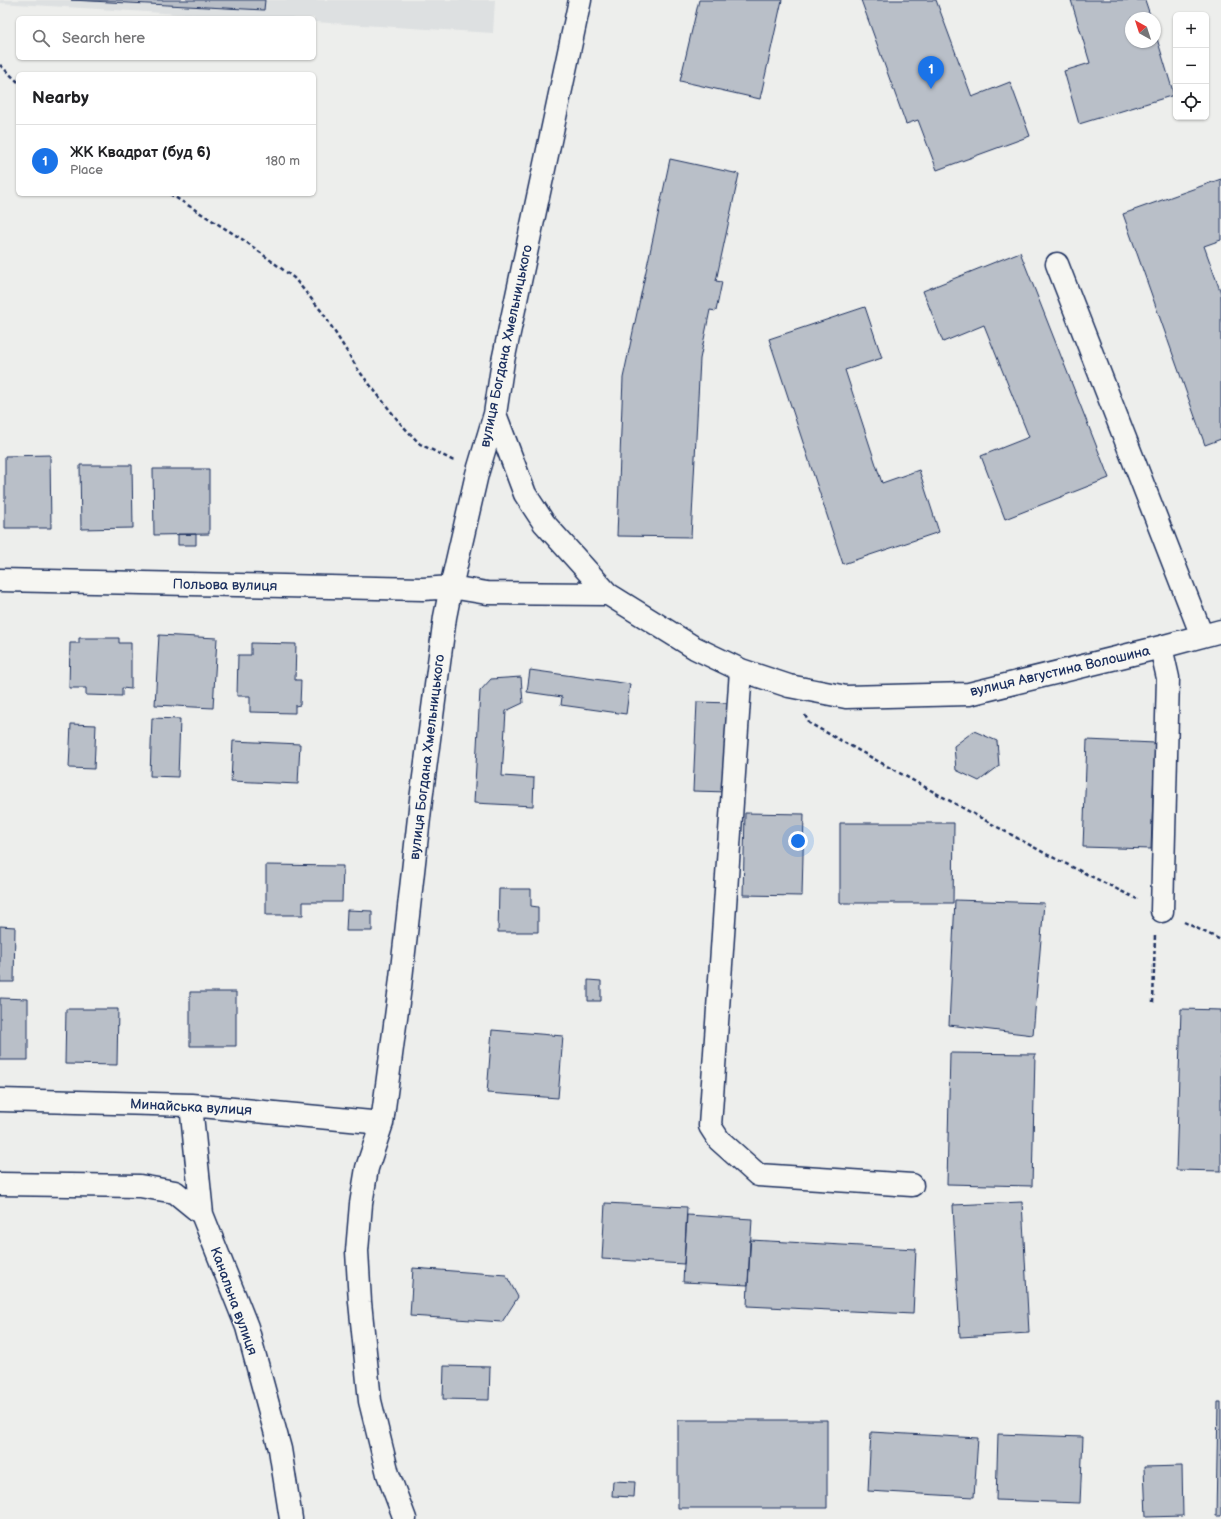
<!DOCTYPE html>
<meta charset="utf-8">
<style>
:root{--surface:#fff;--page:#f6f6f6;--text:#202124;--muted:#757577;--line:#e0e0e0;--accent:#1a73e8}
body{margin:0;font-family:"Balsamiq Sans",sans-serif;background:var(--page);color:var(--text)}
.controls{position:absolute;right:12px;top:12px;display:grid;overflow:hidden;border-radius:6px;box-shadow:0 1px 3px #0004}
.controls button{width:36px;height:36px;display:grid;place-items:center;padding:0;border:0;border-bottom:1px solid var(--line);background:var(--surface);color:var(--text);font:20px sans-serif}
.compass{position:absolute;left:1125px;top:12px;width:36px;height:36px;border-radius:50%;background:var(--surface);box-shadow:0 1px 3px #0004;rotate:321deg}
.you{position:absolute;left:798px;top:841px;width:14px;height:14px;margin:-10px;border:3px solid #fff;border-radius:50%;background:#1a73e8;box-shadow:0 0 0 6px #1a73e833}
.badge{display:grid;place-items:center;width:26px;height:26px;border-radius:50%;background:var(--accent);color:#fff;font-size:13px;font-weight:700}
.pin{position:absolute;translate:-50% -33px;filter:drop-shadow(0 1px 2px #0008)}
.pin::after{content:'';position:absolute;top:21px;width:14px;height:12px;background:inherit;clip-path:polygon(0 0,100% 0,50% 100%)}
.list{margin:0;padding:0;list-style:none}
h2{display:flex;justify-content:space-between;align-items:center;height:52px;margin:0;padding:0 16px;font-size:17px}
h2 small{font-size:13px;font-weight:400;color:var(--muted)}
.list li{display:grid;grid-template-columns:26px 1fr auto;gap:12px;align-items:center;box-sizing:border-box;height:72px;padding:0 16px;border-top:1px solid var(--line)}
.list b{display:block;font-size:15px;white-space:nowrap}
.list p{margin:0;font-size:13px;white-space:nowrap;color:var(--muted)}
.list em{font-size:13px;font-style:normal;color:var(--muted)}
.icon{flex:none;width:22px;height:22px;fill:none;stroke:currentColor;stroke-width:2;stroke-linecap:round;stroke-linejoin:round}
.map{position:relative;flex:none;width:1221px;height:1519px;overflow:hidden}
.search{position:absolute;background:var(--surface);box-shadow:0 1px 3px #0004;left:16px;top:16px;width:300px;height:44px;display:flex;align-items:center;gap:10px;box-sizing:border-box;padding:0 14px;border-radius:6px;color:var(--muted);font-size:15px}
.panel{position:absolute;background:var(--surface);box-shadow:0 1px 3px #0004;left:16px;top:72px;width:300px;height:124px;border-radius:6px}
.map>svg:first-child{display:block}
.built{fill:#dde0e1}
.building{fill:#b9bfc8;stroke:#1b2f5e}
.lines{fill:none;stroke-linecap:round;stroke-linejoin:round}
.minor-casing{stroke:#1b2f5e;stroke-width:25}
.path{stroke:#1b2f5e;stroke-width:2.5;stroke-dasharray:4 3;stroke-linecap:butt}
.minor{stroke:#f6f6f2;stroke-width:22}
.labels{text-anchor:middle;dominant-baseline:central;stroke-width:3;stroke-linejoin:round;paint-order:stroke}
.street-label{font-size:14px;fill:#1b2f5e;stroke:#f6f6f2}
</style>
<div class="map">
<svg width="1221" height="1519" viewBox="0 0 1221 1519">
<rect width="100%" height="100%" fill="#edeeec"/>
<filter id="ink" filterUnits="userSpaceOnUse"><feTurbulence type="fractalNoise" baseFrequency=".025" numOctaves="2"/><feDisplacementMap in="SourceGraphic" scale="8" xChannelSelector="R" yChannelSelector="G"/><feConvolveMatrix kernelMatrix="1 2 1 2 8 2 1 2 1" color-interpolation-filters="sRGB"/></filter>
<g filter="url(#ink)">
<path class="built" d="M0,0H495L493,33L314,22V18H245L0,3Z"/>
<path class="building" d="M71,0H265L264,10Z
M699,0H782L760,99L680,81Z
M861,0H936L972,97L1010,82L1030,136L937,170L918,120L906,124Z
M1071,0H1145L1151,18H1131V42H1155V32L1174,95L1079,124L1064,71L1090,63Z
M670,159L739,174L716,281L722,282L716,311L710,310L700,359L691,537L617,536L623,378Z
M1221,179V240L1204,246L1221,293V439L1205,445L1123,214Z
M1020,252L1109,478L1005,519L981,456L1029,437L984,325L943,342L923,291Z
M865,307L882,358L845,370L882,483L919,470L939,532L843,564L769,339Z
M50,455L51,528H5V456Z
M80,465H132L133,528L81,529Z
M153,469H209V534L154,535Z
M178,534H196V545H178Z
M159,635L217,638L213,708L155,705Z
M79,638H119V643H131V689L122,688V696L86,695V688H69L70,643H79Z
M251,643L296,644L295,680H301L300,705L295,706V713L250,712V696H237L238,655H251Z
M530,670L630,684L626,714L561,705L562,697L527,692Z
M521,677L523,703L506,711L502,776L534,778L533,806L474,803L480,691L491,679Z
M697,702L732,703L728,792L693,791Z
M152,718L180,719L178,777L150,776Z
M71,724L96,725L94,769L69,768Z
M974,731L997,741L999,766L979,781L956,770L954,746Z
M1087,740L1155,743L1151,849L1083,847Z
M233,741L300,744L298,784L231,781Z
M745,813L804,814L802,896L743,895Z
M840,823H954L953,903H840Z
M266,865L343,866L342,902H303V915H266Z
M499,889H531V906L538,907V932H498Z
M955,900L1044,903L1033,1035L949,1025Z
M347,910L372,911V931H346Z
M0,926L15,927L14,982H0Z
M588,980L601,981V1001H588Z
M190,992H236V1046H190Z
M0,998L28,999V1060H0Z
M66,1009H118L117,1065L65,1064Z
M1181,1009L1221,1010V1171L1176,1170Z
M492,1030L563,1036L558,1098L487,1093Z
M950,1053L1035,1054L1032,1186L947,1184Z
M1022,1202L1029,1333L960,1337L953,1205Z
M605,1203L687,1207L684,1264L602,1259Z
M687,1215L752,1219L748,1285L683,1282Z
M750,1240L916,1249L913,1314L747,1306Z
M413,1268L506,1275L518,1297L502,1322L410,1316Z
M444,1366L490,1367L489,1400L443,1399Z
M1218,1402H1221V1516H1216Z
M678,1420H827V1508H678Z
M871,1432L978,1438L974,1497L868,1491Z
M998,1434L1083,1437L1080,1503L996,1500Z
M1182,1466L1183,1516L1146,1517L1144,1467Z
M613,1481L635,1482L634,1497L612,1496Z"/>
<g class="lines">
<defs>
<path id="minor" d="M1057,264L1202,636
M495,414L525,494L544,523L608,594L695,648L741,670L789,686L846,697L969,694L1161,647L1221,631
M0,580L423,589L451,587L487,593L608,594
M1161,647L1168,678L1162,911
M741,670L710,1126L719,1140L758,1175L912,1185
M0,1100L191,1105L382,1123
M191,1105L202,1214L247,1327L280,1449L291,1519
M0,1184L140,1186L175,1192L202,1214
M405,1519L388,1474L370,1401L360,1302L357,1251L361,1204L367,1168L382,1123L400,987L421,800L445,617L451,587L477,474L495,414L503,361L580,0"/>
</defs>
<use href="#minor" class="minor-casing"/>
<path class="path" d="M0,65L18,82
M170,194L245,241L294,278L323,313L359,371L400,423L420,444L454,461
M805,715L809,723L1048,855L1137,899
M1184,922L1221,940
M1153,1003L1155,934"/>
<use href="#minor" class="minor"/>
</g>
</g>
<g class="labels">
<g class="street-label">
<text transform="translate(506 346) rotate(-78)">вулиця Богдана Хмельницького</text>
<text transform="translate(225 585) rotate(1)">Польова вулиця</text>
<text transform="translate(1060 671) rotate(-13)">вулиця Августина Волошина</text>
<text transform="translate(427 757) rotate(-83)">вулиця Богдана Хмельницького</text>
<text transform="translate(191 1107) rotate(3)">Минайська вулиця</text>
<text transform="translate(234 1301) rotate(70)">Канальна вулиця</text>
</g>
</g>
</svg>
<div class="controls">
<button>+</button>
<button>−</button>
<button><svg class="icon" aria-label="locate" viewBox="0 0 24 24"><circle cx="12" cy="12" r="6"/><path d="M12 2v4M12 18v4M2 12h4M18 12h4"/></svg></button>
</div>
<svg class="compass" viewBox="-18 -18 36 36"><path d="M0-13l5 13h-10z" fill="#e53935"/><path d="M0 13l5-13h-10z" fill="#757577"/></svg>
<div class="you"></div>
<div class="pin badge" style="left:931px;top:89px">1</div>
<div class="search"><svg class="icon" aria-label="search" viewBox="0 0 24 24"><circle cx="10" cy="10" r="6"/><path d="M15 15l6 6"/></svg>Search here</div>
<section class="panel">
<h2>Nearby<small></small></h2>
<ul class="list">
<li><span class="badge">1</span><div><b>ЖК Квадрат (буд 6)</b><p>Place</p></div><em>180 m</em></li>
</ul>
</section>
</div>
